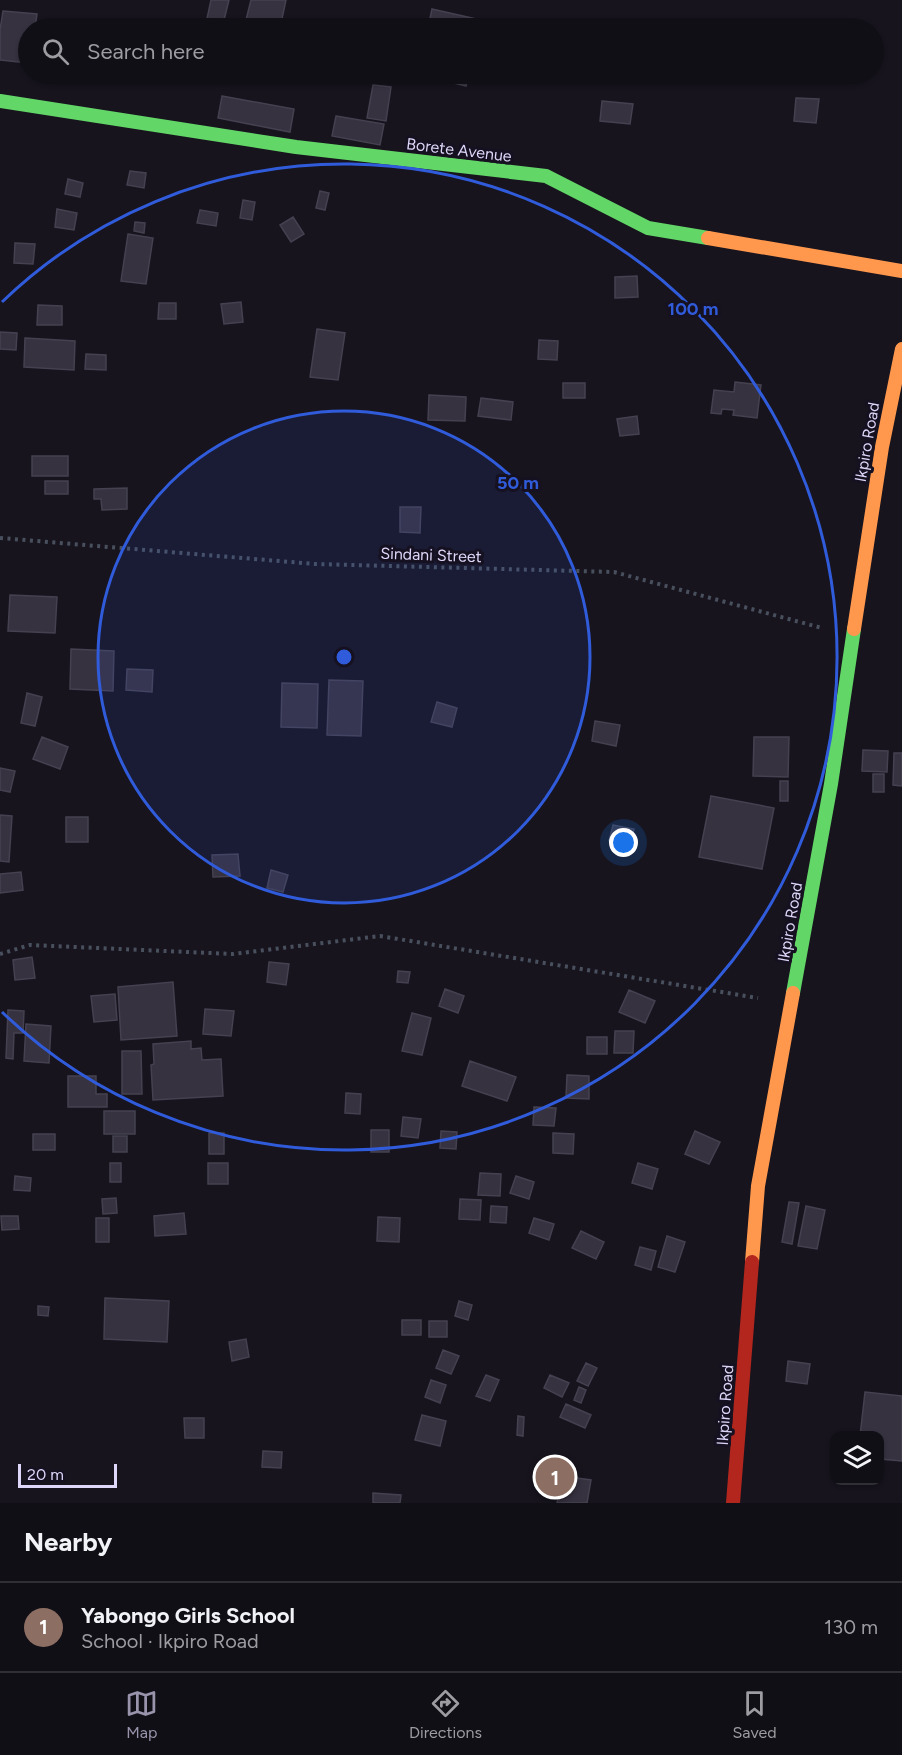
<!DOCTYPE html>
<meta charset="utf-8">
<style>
:root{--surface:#110f16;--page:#1e1d23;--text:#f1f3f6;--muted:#9c9ca1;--line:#302f35;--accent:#9993ac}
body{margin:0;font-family:Figtree,sans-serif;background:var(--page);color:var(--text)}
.controls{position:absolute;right:18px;bottom:18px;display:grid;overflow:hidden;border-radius:12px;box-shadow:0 2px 4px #0004}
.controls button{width:54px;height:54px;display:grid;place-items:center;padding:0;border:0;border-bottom:2px solid var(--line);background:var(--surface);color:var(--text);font:30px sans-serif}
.scale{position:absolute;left:18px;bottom:15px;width:99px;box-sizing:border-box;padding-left:6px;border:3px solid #dfd7f9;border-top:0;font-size:16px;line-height:21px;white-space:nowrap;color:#dfd7f9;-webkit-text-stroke:4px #161121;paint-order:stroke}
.you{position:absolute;left:624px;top:843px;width:21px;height:21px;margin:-15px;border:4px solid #fff;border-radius:50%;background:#1a73e8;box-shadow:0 0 0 9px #1a73e833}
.badge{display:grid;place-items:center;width:39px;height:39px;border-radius:50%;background:var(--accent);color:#fff;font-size:20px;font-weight:700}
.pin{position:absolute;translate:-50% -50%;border:3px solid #fff;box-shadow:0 2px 6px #0006}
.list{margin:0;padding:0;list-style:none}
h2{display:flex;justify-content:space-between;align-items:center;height:78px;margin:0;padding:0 24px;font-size:26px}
h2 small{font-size:20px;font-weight:400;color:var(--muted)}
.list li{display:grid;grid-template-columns:39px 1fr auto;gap:18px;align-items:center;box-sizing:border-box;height:90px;padding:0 24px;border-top:2px solid var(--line)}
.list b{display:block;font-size:22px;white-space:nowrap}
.list p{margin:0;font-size:20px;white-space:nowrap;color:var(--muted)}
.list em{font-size:20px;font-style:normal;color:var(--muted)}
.icon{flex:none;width:33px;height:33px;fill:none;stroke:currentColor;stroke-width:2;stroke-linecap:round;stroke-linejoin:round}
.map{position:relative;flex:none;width:902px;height:1503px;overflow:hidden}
.search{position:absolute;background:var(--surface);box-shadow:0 2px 4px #0004;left:18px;right:18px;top:18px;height:66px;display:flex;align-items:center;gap:15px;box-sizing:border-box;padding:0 21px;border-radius:33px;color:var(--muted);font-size:22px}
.sheet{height:168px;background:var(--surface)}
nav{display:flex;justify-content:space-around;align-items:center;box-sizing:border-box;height:84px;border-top:2px solid var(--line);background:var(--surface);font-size:16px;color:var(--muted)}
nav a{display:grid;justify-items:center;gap:3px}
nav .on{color:var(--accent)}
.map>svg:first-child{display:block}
.building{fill:#373240;stroke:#454150;stroke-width:1.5}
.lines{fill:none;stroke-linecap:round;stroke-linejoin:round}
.path{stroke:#49505d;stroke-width:4;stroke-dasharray:3 4.5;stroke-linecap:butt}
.fast{stroke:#63d668;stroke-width:14}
.slow{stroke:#ff974d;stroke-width:14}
.jam{stroke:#b3261e;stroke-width:14}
.ring{fill:none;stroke:#305cdb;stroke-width:3}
.labels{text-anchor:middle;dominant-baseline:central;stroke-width:6;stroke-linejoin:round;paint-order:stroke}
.street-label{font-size:16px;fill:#dfd7f9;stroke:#161121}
.centre{fill:#305cdb;stroke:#161121;stroke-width:3}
.ring-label{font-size:18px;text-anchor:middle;font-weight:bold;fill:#305cdb;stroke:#161121;stroke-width:6;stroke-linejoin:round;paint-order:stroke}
</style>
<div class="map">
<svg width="902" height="1503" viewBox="0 0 902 1503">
<rect width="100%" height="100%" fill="#17141e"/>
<path class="building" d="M211,0H229L222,28H205Z
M251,0H286L280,28L246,20Z
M432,9L481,20L479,28H428Z
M3,11L37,14L35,28H28V63L0,60V30Z
M418,74H469L466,86Z
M373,85L391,87L386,121L367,118Z
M222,96L294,109L290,132L218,118Z
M796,98L819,99L816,123L794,121Z
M602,101L633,104L630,124L600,121Z
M336,116L384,124L380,145L332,136Z
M130,171L146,173L144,188L127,185Z
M68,179L83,183L80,197L65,194Z
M320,191L329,193L325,210L316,208Z
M243,200L255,202L252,220L240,218Z
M57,209L77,213L74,230L55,227Z
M200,210L218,213L216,226L197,223Z
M293,217L304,234L291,242L280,225Z
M135,222L145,223L144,233L134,231Z
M128,234L153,238L146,284L121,281Z
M15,243L35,244L33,264L14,263Z
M637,276L638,297L615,298V277Z
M241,302L243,322L224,324L221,304Z
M159,303H176V319H158Z
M38,305L62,306V325H37Z
M317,329L345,333L338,380L310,377Z
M0,332L17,333L16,350L0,349Z
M25,338L75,341L74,370L24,367Z
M539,340L558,341L557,360L538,359Z
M86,354L106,355V370L85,369Z
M735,382L761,385L757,418L733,415L734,410L722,409L721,414L711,413L714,390L734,392Z
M563,383H585V398H563Z
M429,395L466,397L465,421L428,420Z
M481,398L513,402L511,420L478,416Z
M637,416L639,434L620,436L617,419Z
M32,456H68V476H32Z
M45,481H68V494H45Z
M127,488V509L102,510L101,499H94V489Z
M400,507H421L420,533L400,532Z
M10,595L57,597L55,633L8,631Z
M71,649L114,651L113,691L70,689Z
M127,669L153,670L152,692L126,690Z
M329,680L363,681L361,736L327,735Z
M282,683L318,684L317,728L281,727Z
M27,693L42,697L35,726L21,723Z
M437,702L457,708L452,727L431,722Z
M595,721L620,725L616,746L592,741Z
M42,737L68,747L60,769L33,759Z
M754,737H789L788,777L753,776Z
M863,750L888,751L887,772L862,771Z
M894,753H902V786L893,785Z
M0,768L15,771L10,792L0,790Z
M873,774H884V792H873Z
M780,781H788V801H780Z
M711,796L774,808L762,869L699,857Z
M0,815L12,816L9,862L0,861Z
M66,817H88V842H66Z
M613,825L634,829L630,846L609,841Z
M238,854L240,876L213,877L212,855Z
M271,870L288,875L283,892L267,888Z
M21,872L23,890L0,893V874Z
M32,957L35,978L15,980L13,960Z
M269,962L289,964L286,985L267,982Z
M398,971L410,972L408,983L397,982Z
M173,982L177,1036L121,1040L118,987Z
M445,989L464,996L458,1013L439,1006Z
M629,990L655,1001L645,1023L619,1012Z
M115,994L117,1020L94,1022L91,996Z
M205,1009L234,1011L231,1036L203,1034Z
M8,1010L24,1011L23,1033H14L13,1059L6,1058Z
M412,1013L431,1018L422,1055L402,1051Z
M26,1024L51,1026L49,1063L24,1061Z
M615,1031H634L633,1053H614Z
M587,1037H607V1054H587Z
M191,1041V1049L201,1048L202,1060L221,1059L223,1096L153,1100L151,1065L154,1064L153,1044Z
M122,1051H141L142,1094H122Z
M470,1061L516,1077L507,1101L462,1086Z
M567,1075L589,1076V1099L566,1098Z
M68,1076H96V1094H107V1107H68Z
M346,1093L361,1094L360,1114L345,1113Z
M534,1107L556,1108L554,1126L533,1125Z
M104,1111H135V1134H104Z
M403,1117L421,1119L418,1138L401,1136Z
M371,1130H389V1152H371Z
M441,1131L457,1132L456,1149L440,1148Z
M695,1131L720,1142L709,1164L685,1154Z
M209,1133H224V1154H209Z
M553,1133L574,1134L573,1154L553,1153Z
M33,1134H55V1150H33Z
M113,1136H127V1152H113Z
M110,1163H121V1182H110Z
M208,1163H228V1184H208Z
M638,1163L658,1169L652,1189L632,1183Z
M480,1173L501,1174L500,1196L478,1195Z
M15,1176L31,1178L30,1191L14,1190Z
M516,1176L534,1182L529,1199L510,1193Z
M116,1198L117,1213L103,1214L102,1199Z
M460,1199L481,1200L480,1220L459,1219Z
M789,1202L799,1203L792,1244L782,1242Z
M491,1206L507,1207L506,1223L490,1222Z
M806,1206L825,1210L817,1249L798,1246Z
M184,1213L186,1234L155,1236L154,1216Z
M1,1216H18L19,1229L2,1230Z
M378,1217L400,1218L399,1242L377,1241Z
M96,1218H109V1242H96Z
M534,1218L554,1224L549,1240L529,1233Z
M581,1231L604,1242L596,1259L572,1248Z
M667,1236L685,1242L675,1272L658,1267Z
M640,1247L656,1251L651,1270L635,1265Z
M105,1298L169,1301L167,1342L104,1339Z
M459,1301L472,1305L468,1320L455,1316Z
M38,1306L49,1307L48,1316L38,1315Z
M402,1320H421V1335H402Z
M429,1321H447V1337H429Z
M246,1339L249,1357L232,1361L229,1342Z
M443,1350L459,1356L451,1374L436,1368Z
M788,1361L810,1364L807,1384L786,1381Z
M586,1363L597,1368L588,1386L577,1381Z
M486,1375L499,1380L490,1401L476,1396Z
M550,1375L569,1383L562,1397L544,1388Z
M431,1380L446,1385L440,1403L425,1397Z
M579,1387L586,1390L581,1403L574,1400Z
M865,1392L902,1396V1461L880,1459V1436H860Z
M566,1404L591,1415L585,1428L560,1417Z
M422,1415L446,1421L440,1446L415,1440Z
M518,1416L524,1417L523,1436L517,1435Z
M184,1418H204V1438H185Z
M263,1451L282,1452L281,1468L262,1467Z
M562,1476L591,1480L587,1503H557Z
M373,1493L401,1495L400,1503H373Z"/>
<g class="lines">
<path class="path" d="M0,538L315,564L614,572L822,628
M0,954L30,945L233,954L380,936L758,998"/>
<path class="fast" d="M0,101L296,147L546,176L648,228L708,238
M793,993L831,784L854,629"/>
<path class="slow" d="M708,238L902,271
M854,629L882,447L902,349
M752,1262L758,1186L793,993"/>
<path class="jam" d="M733,1503L752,1262"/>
</g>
<circle cx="344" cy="657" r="246" fill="#305cdb" fill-opacity=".12"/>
<g class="ring">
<circle cx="344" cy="657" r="246"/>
<path d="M2 302A493 493 0 1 1 2 1012"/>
</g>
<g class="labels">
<g class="street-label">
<text transform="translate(459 150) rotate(7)">Borete Avenue</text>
<text transform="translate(867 442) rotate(-80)">Ikpiro Road</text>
<text transform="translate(431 555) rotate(2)">Sindani Street</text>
<text transform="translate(790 922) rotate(-80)">Ikpiro Road</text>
<text transform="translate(725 1405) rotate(-86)">Ikpiro Road</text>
</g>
</g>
<circle cx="344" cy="657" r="9" class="centre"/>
<g class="ring-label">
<text x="693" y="315">100 m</text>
<text x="518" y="489">50 m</text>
</g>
</svg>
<div class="controls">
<button><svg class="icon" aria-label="layers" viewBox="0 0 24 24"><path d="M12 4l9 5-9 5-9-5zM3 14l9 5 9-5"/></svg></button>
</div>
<div class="scale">20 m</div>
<div class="you"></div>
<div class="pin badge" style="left:555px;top:1477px;background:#8d6e63">1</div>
<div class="search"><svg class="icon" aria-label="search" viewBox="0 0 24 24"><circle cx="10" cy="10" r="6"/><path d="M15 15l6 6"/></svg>Search here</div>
</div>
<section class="sheet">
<h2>Nearby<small></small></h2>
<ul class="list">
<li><span class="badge" style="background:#8d6e63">1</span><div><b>Yabongo Girls School</b><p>School · Ikpiro Road</p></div><em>130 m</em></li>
</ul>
</section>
<nav>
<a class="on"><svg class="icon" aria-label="map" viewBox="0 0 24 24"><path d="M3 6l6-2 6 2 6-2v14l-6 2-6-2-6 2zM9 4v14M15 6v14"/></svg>Map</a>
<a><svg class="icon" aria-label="directions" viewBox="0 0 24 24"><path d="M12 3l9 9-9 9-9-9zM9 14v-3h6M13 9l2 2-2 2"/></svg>Directions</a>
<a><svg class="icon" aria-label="saved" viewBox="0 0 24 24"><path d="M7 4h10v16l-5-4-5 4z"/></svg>Saved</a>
</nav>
